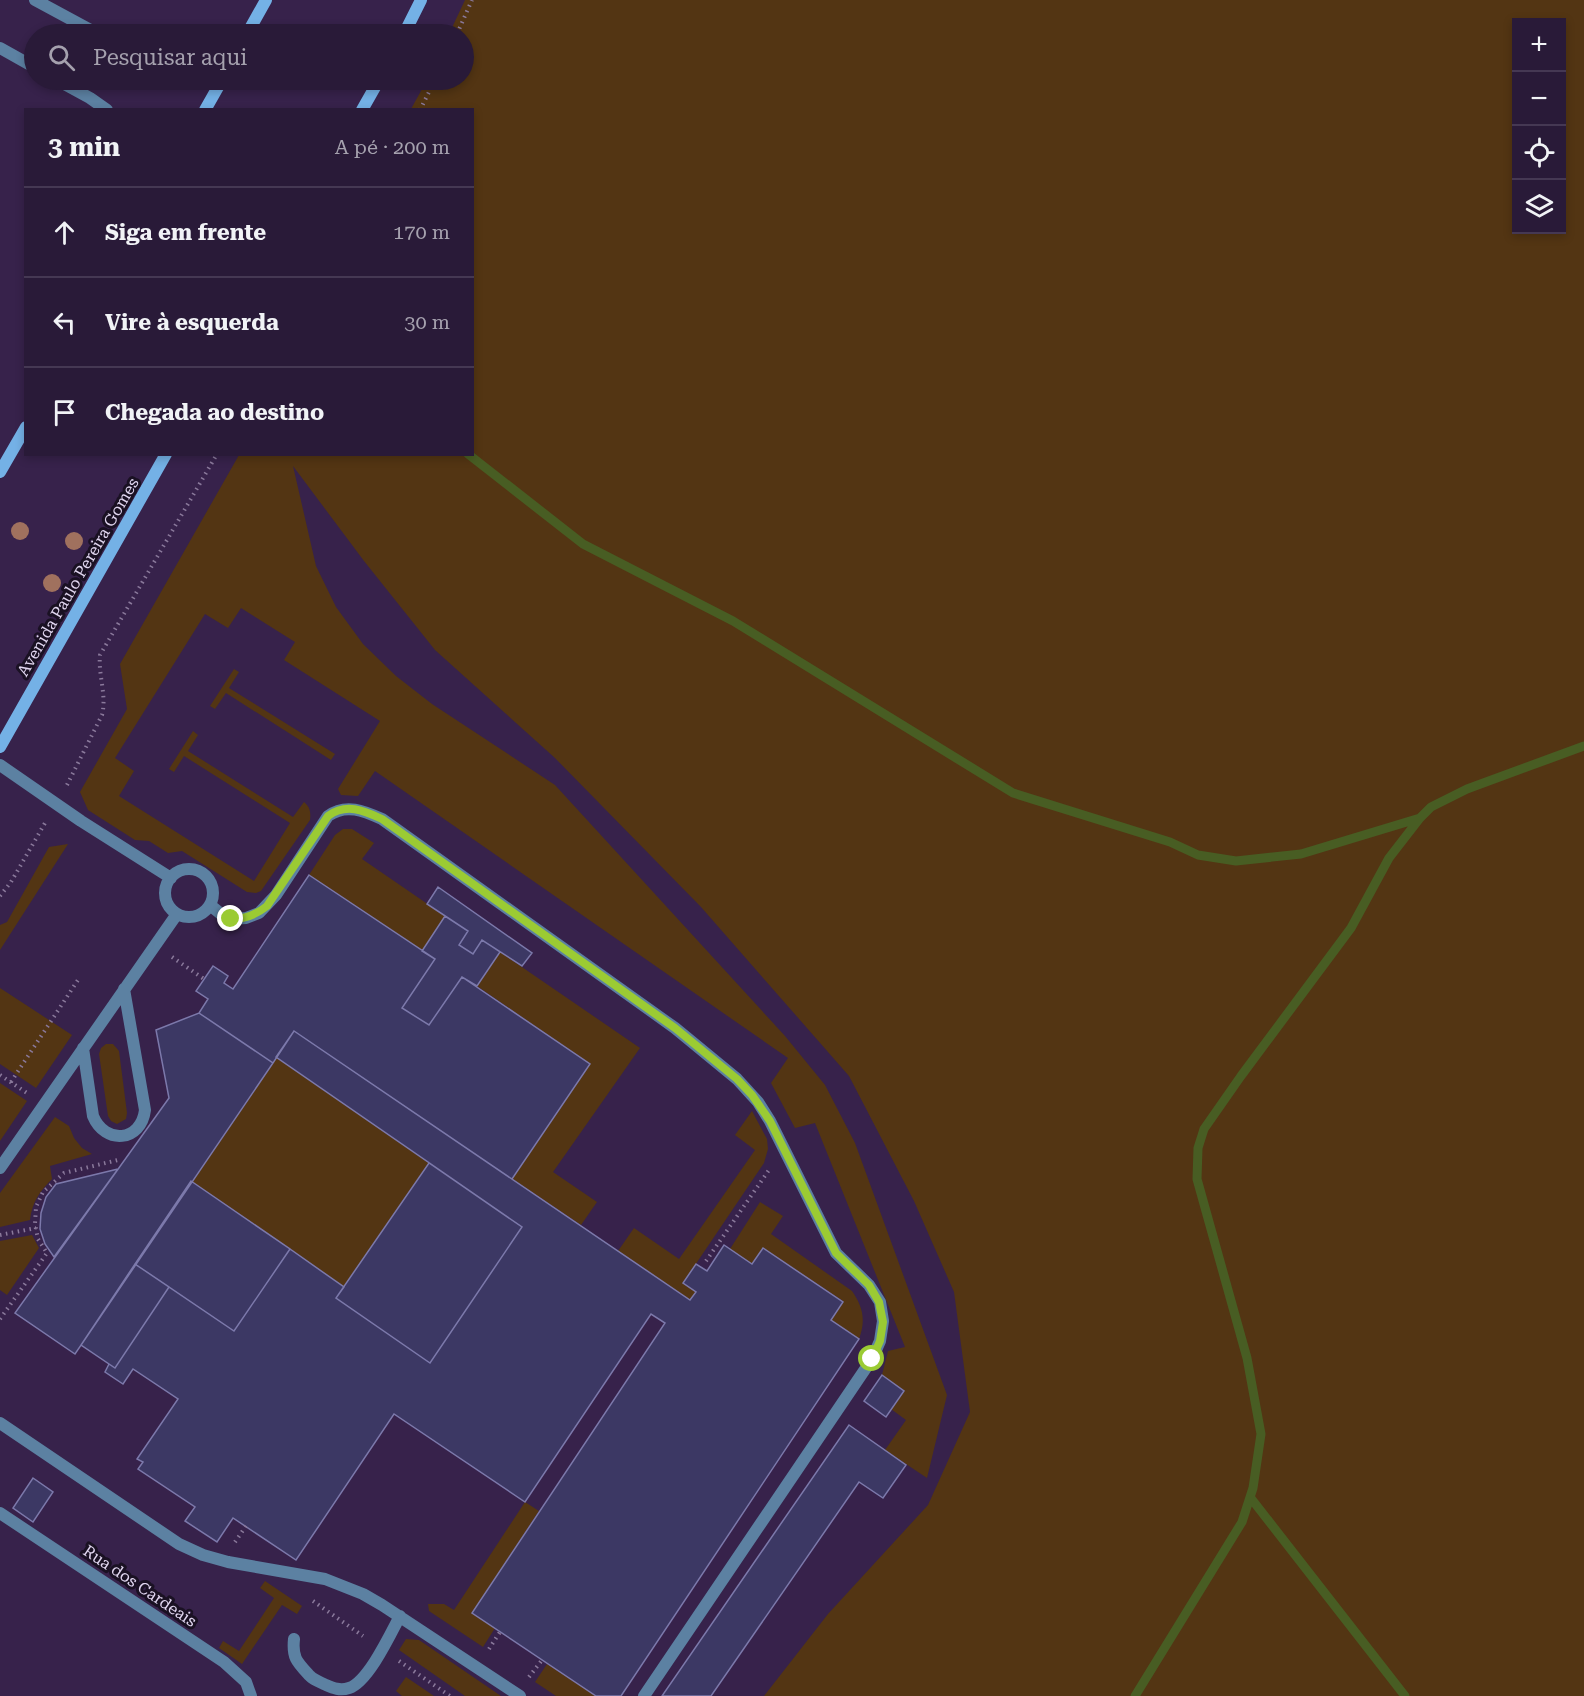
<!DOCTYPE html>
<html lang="pt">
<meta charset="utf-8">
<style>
:root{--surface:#291a38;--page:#312340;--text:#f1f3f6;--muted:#a5a1ae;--line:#453853}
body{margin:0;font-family:"Roboto Serif",serif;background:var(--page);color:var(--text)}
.controls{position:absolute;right:18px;top:18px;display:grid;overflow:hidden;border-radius:0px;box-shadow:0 3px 9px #0003}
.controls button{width:54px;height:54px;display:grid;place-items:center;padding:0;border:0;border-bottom:2px solid var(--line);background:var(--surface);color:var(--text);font:30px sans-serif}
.stop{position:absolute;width:18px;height:18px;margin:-14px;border:4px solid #9bcb33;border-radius:50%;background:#fff}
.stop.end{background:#9bcb33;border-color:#fff;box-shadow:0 2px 6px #0008}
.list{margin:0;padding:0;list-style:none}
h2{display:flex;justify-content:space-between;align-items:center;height:78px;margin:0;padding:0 24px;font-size:26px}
h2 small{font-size:20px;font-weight:400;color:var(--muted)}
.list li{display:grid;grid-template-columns:39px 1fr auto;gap:18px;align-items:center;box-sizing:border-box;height:90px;padding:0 24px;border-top:2px solid var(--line)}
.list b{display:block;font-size:22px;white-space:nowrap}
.list em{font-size:20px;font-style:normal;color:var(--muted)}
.icon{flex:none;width:33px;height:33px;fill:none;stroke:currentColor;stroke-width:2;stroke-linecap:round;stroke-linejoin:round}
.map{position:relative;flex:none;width:1584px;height:1696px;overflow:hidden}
.search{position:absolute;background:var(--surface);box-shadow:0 3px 9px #0003;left:24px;top:24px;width:450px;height:66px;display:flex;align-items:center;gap:15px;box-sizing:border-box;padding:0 21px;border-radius:33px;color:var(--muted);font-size:22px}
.panel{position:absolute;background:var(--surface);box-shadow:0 3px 9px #0003;left:24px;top:108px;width:450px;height:348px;border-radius:0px}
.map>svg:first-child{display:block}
.green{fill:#533513;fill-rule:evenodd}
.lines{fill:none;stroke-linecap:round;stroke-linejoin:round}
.stream{stroke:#485d23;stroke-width:9}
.building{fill:#3c3864;stroke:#7c79ab;stroke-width:1.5}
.path{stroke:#8a799b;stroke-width:4;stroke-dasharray:1.5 4.5;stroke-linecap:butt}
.lane{stroke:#5c81a2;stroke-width:12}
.street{stroke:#5c81a2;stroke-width:12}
.secondary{stroke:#74b1e6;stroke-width:12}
.tree{fill:#a0715e}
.route{stroke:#9bcb33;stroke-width:8}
.labels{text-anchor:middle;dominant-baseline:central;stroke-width:6;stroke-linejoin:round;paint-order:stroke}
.street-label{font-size:16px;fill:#e1d6f0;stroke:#1a1123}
</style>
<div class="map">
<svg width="1584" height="1696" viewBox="0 0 1584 1696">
<rect width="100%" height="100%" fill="#37224b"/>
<path class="green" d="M465,0H1584V1696H764L828,1614L928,1505L970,1412L954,1292L914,1201L849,1076L701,907L555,758L435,650L364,561L293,466L316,566L336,607L363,644L396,676L432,704L555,785L785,1036L825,1085L855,1143L947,1395L927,1478L885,1450L906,1420L891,1409L904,1391L882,1375L888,1351L905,1347L815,1123L795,1128L771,1083L788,1058L375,771L358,796L341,795L338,789L380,721L284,660L295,642L241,608L228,628L205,614L115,758L134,771L119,796L254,881L290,823L184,756L174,772L169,769L193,731L198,735L188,751L293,817L304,802C310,807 311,812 310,820L261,891L256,893L247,892L182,851L168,853L149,841L135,840L88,810L80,792L127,709L120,664L239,455L472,454V110L411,109L427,80H464V34H449ZM1516,22H1562V230H1516Z
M234,669L239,672L229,688L335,754L331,760L226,693L215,709L210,706Z
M343,829H352L374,843L362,859L445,916L422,951L309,875L335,835Z
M68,844L0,950V925L7,922L49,847Z
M500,952L640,1048L553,1172L597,1202L581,1225L512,1179L590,1064L477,986Z
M0,988L72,1035L36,1088L0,1064Z
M106,1044H113L119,1051L127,1113L126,1119L117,1124L111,1121L108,1116L99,1054L101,1048Z
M276,1057L429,1163L344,1287L191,1181Z
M0,1083L27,1101L0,1141Z
M752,1111L767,1139L768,1149L764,1163L683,1283L696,1292L690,1300L618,1251L634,1228L679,1259L755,1150L735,1135Z
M55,1117L69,1126L74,1138L82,1148L92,1154L50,1166L52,1179C40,1191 32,1202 30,1220L0,1227V1193Z
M760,1202L783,1216L771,1234L852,1291C863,1307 866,1320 859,1339L831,1320L843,1301L763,1248L752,1264L730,1249Z
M32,1235L39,1248L7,1295L0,1290V1241Z
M525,1502L539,1511L472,1613L495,1628L483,1647L429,1611L428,1604H444L454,1610Z
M265,1581L302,1606L297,1614L282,1605L242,1664L219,1648L223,1641L239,1651L274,1598L260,1588Z
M406,1639L419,1640L501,1696H465L399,1650Z
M547,1664L596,1696H556L535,1682Z
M406,1677L434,1696H402L396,1691Z"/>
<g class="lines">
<path class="stream" d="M468,454L583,544L733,621L1013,793L1170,842L1198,855L1236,861L1301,854L1420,818
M1250,1497L1405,1696
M1135,1696L1242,1522L1253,1488L1261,1434L1247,1358L1197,1179L1198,1148L1204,1129L1241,1076L1351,928L1389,858L1420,818L1431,807L1467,789L1584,746"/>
</g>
<path class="building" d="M309,875L435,959L402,1008L429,1025L462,977L590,1064L512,1179L294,1031L273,1063L199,1013L208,999L196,991L213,966L228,976L224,983L233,989Z
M438,887L532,953L522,966L482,940L473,954L459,945L468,931L427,904Z
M445,916L468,931L459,945L473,954L482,940L500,952L477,986L462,977L429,1025L402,1008L435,959L422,951Z
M199,1013L273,1063L75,1354L15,1313L169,1098L156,1030Z
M294,1031L690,1300L696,1292L683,1283L696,1264L707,1271L724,1245L752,1264L763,1248L843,1302L831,1320L859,1339L621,1696H596L472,1613L665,1323L651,1314L525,1502L394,1414L296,1560L233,1518L217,1542L185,1521L195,1507L138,1469L143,1462L137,1459L178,1399L133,1369L123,1384L105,1372L109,1364L115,1368L169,1287L234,1331L290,1249L344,1287L336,1298L430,1363L522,1227L276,1057Z
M429,1163L522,1227L430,1363L336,1298Z
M118,1169L54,1257L45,1244L40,1229L41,1213L46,1197L56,1184Z
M191,1181L290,1249L234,1331L135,1264Z
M135,1264L169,1287L115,1368L81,1345Z
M882,1375L904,1391L886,1417L864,1401Z
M849,1425L906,1465L883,1498L859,1482L711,1696H662Z
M33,1478L53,1492L33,1522L13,1508Z"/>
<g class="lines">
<path class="path" d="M457,34L472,0
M420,110L435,80
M67,785L102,715C107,695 98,675 100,655L217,454
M0,896L11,882L45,823
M172,957L204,979
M0,1075L27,1093
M11,1082L78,980
M0,1235L36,1228
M706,1261L769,1170
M0,1319L47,1253L38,1239L35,1224L36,1207L43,1192L64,1173L118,1160
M235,1542L246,1526
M313,1601L363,1636
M489,1649L500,1632
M399,1661L450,1696
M529,1677L542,1660"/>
<path class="lane" d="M0,765L81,821L171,878
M165 893a24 24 0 1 1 48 0a24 24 0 1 1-48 0Z
M210,905L221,914L231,919L246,918L259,913L276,895L328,816C346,803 364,811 382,819L675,1028L737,1079L758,1102L770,1121L836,1253L869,1285L880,1302L883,1321L880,1341L872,1359L644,1696
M83,1048L93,1116C105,1145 141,1142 145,1110L124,989
M0,1168L177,914
M0,1423L179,1544L203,1555L228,1562L325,1579L363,1594L382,1605L520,1696
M294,1639C292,1658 297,1662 310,1676C314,1680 320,1682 326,1685C333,1688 340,1691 349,1688C368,1682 390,1635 400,1616"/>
<path class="street" d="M35,0L98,34
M0,48L34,67
M57,80L90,98L107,110
M0,1513L224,1662L246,1682L251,1696"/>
<path class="secondary" d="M247,34L266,0
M404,34L421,0
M205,110L222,80
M362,110L379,80
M0,472L26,427
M0,747L166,454"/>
</g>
<g class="tree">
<circle cx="20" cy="531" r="9"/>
<circle cx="74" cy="541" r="9"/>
<circle cx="52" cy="583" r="9"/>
</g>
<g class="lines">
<path class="route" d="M231,919C245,919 256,915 267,906L328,816C346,803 363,810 382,819L675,1028L737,1079L752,1095L770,1121L836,1253L869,1285L879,1302L883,1322L880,1341L872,1359"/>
</g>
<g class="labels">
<g class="street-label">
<text transform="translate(78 577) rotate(-60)">Avenida Paulo Pereira Gomes</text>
<text transform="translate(140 1586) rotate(34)">Rua dos Cardeais</text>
</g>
</g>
</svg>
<div class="controls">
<button>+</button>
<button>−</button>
<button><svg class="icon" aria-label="locate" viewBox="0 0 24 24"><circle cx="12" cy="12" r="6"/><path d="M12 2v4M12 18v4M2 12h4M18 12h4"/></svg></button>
<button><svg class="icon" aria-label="layers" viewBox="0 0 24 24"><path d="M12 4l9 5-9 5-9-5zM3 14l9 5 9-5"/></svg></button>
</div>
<div class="stop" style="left:872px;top:1359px"></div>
<div class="stop end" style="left:231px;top:919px"></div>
<div class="search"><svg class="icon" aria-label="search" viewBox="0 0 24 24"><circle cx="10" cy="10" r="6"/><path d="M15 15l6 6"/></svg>Pesquisar aqui</div>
<section class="panel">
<h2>3 min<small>A pé · 200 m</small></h2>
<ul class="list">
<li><svg class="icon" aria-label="ahead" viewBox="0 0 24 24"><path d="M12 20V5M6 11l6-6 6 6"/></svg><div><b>Siga em frente</b></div><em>170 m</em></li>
<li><svg class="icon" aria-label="left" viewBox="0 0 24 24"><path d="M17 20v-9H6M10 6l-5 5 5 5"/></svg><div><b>Vire à esquerda</b></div><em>30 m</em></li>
<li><svg class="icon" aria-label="arrive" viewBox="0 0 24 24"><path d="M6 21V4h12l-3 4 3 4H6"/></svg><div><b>Chegada ao destino</b></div></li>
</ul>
</section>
</div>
